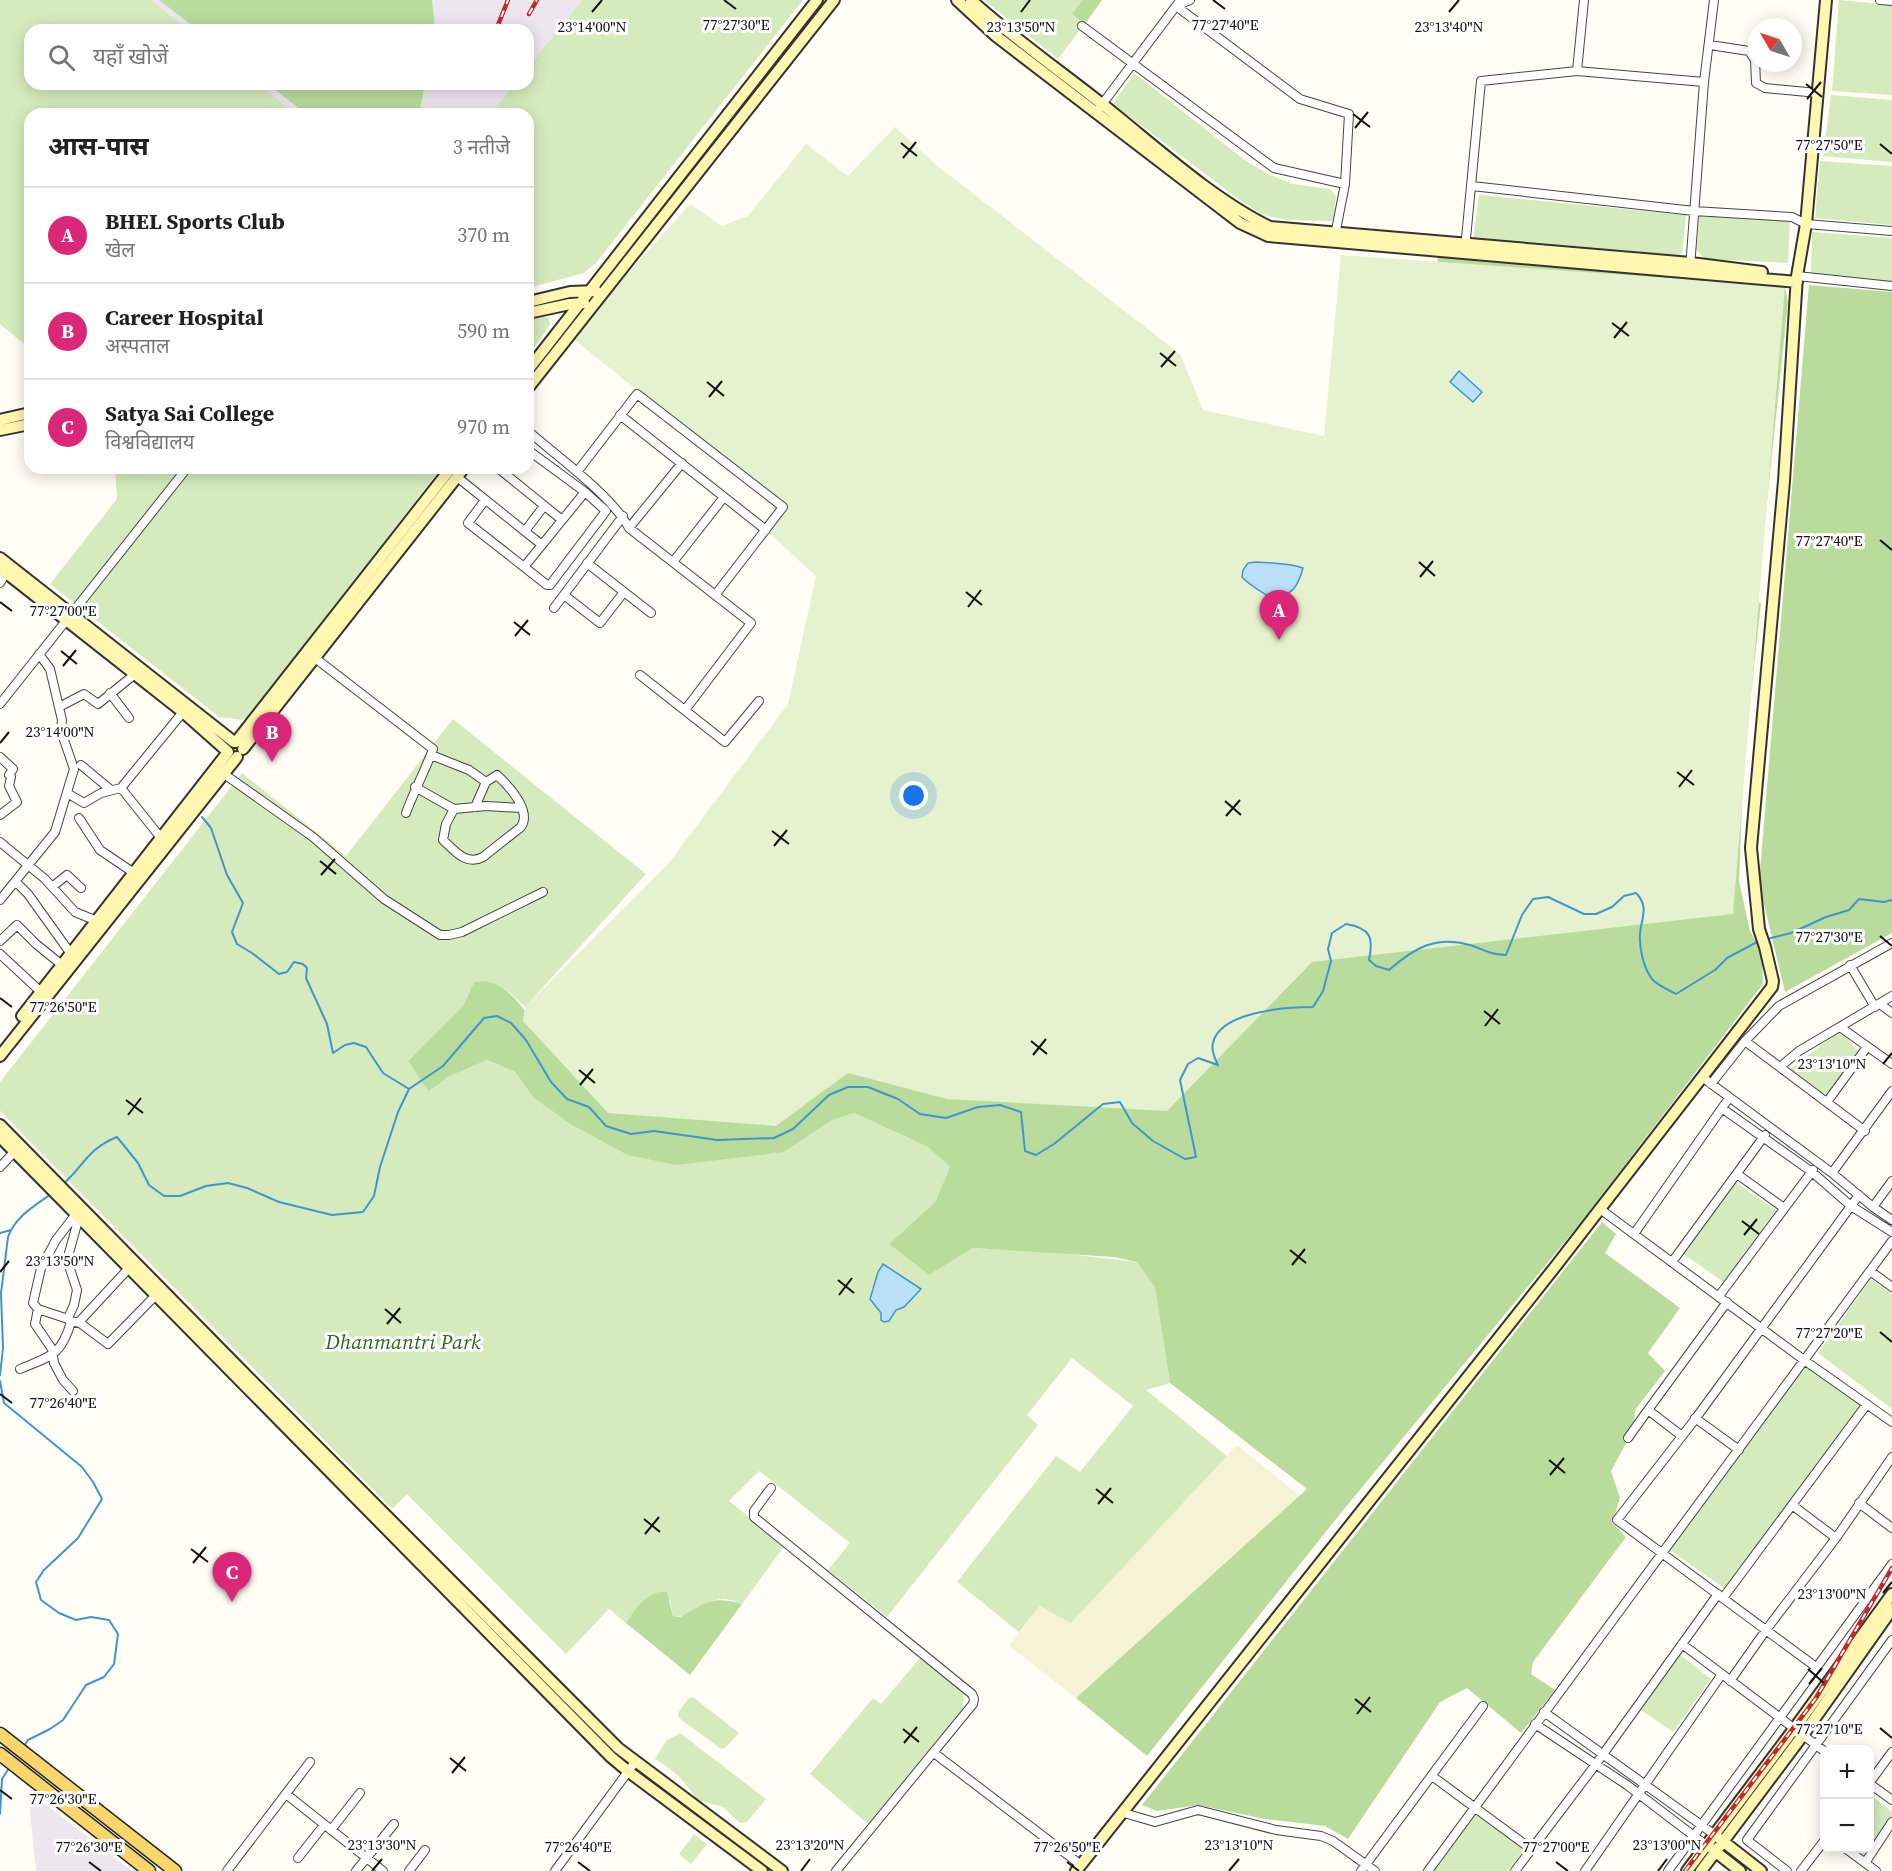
<!DOCTYPE html>
<html lang="hi">
<meta charset="utf-8">
<style>
:root{--surface:#fff;--page:#f2f2f2;--text:#202124;--muted:#757577;--line:#e0e0e0;--accent:#db2777}
body{margin:0;font-family:"Source Serif 4","Noto Sans Devanagari",serif;background:var(--page);color:var(--text)}
.controls{position:absolute;right:18px;bottom:18px;display:grid;overflow:hidden;border-radius:12px;box-shadow:0 3px 15px #0003}
.controls button{width:54px;height:54px;display:grid;place-items:center;padding:0;border:0;border-bottom:2px solid var(--line);background:var(--surface);color:var(--text);font:30px sans-serif}
.compass{position:absolute;left:1748px;top:18px;width:54px;height:54px;border-radius:50%;background:var(--surface);box-shadow:0 3px 15px #0003;rotate:309deg}
.you{position:absolute;left:914px;top:796px;width:21px;height:21px;margin:-15px;border:4px solid #fff;border-radius:50%;background:#1a73e8;box-shadow:0 0 0 9px #1a73e833}
.badge{display:grid;place-items:center;width:39px;height:39px;border-radius:50%;background:var(--accent);color:#fff;font-size:20px;font-weight:700}
.pin{position:absolute;translate:-50% -50px;filter:drop-shadow(0 2px 3px #0008)}
.pin::after{content:'';position:absolute;top:32px;width:21px;height:18px;background:inherit;clip-path:polygon(0 0,100% 0,50% 100%)}
.list{margin:0;padding:0;list-style:none}
h2{display:flex;justify-content:space-between;align-items:center;height:78px;margin:0;padding:0 24px;font-size:26px}
h2 small{font-size:20px;font-weight:400;color:var(--muted)}
.list li{display:grid;grid-template-columns:39px 1fr auto;gap:18px;align-items:center;box-sizing:border-box;height:96px;padding:0 24px;border-top:2px solid var(--line)}
.list b{display:block;font-size:22px;white-space:nowrap}
.list p{margin:0;font-size:20px;white-space:nowrap;color:var(--muted)}
.list em{font-size:20px;font-style:normal;color:var(--muted)}
.icon{flex:none;width:33px;height:33px;fill:none;stroke:currentColor;stroke-width:2;stroke-linecap:round;stroke-linejoin:round}
.map{position:relative;flex:none;width:1892px;height:1871px;overflow:hidden}
.search{position:absolute;background:var(--surface);box-shadow:0 3px 15px #0003;left:24px;top:24px;width:510px;height:66px;display:flex;align-items:center;gap:15px;box-sizing:border-box;padding:0 21px;border-radius:18px;color:var(--muted);font-size:22px}
.panel{position:absolute;background:var(--surface);box-shadow:0 3px 15px #0003;left:24px;top:108px;width:510px;height:366px;border-radius:18px}
.map>svg:first-child{display:block}
.industrial{fill:#eee6ef}
.farmland{fill:#f6f3d4}
.green{fill:#d5ebbd}
.forest{fill:#b9dc9c}
.pitch{fill:#e6f2cf}
.water{fill:#b9e0f7;stroke:#3f96cf;stroke-width:1.5}
.lines{fill:none;stroke-linecap:round;stroke-linejoin:round}
.stream{stroke:#3f96cf;stroke-width:2}
.street-casing{stroke:#444;stroke-width:10}
.secondary-casing{stroke:#333;stroke-width:14}
.primary-casing{stroke:#222;stroke-width:15}
.street{stroke:#fff;stroke-width:8}
.secondary{stroke:#fff6b0;stroke-width:10}
.primary{stroke:#f9d66b;stroke-width:12}
.rail-casing{stroke:#c4262e;stroke-width:4.5}
.rail{stroke:#fff;stroke-width:2;stroke-dasharray:7;stroke-linecap:butt}
.ticks{fill:none;stroke:#111;stroke-width:2}
.labels{text-anchor:middle;dominant-baseline:central;stroke-width:6;stroke-linejoin:round;paint-order:stroke}
.park-label{font-size:21px;font-style:italic;fill:#2f6b1f;stroke:#fff}
.ticks-label{font-size:15px;text-anchor:middle;fill:#111;stroke:#fff;stroke-width:6;stroke-linejoin:round;paint-order:stroke}
</style>
<div class="map">
<svg width="1892" height="1871" viewBox="0 0 1892 1871">
<rect width="100%" height="100%" fill="#fffdf5"/>
<path class="industrial" d="M151,0H582L528,67V30H189Z
M258,84H514L490,114H296Z
M28,1791L132,1871H36Z"/>
<path class="farmland" d="M1237,1445L1300,1496L1076,1698L1009,1646L1040,1606L1071,1622Z"/>
<path class="green" d="M0,0H151L189,30H30V84H258L296,114H30V349L0,324Z
M582,0H803L596,263L584,273L528,288V114H490L514,84H528V67Z
M984,0H1102L1058,59Z
M1839,0L1892,5V95L1832,91Z
M1134,73L1246,161L1270,175L1293,184L1330,189L1336,196L1333,219L1331,221L1287,220L1263,215L1238,199L1113,104Z
M1831,95L1892,100V162L1823,156Z
M1820,161L1892,166V225L1815,218Z
M1479,195L1686,215L1682,253L1674,257L1473,240Z
M1699,216L1790,221L1788,263L1705,259L1697,250Z
M1812,232L1892,238V282L1811,275Z
M543,316L549,318L550,325L528,356V319Z
M115,468H441L248,717L243,720L219,717L50,584L117,499Z
M453,719L646,874L525,1007C508,990 499,981 474,982L463,1006L408,1061L430,1092L448,1077L487,1060L515,1072L533,1097L784,1152L832,1120L854,1113L928,1147L950,1167L935,1202L889,1244L929,1275L973,1248L1049,1252L1137,1262L1155,1286L1170,1383L1146,1390L1227,1456L1071,1623L1040,1606L1019,1632L957,1582L1056,1456L1080,1472L1133,1406L1072,1358L1027,1415L1038,1425L887,1617L828,1570L850,1543L759,1471L729,1501L783,1545L782,1549L742,1604C736,1602 729,1599 723,1599C704,1599 690,1619 673,1616L670,1599L637,1607L626,1623L609,1609L566,1654L407,1494L392,1509L0,1111V1082L242,773L346,856Z
M1836,1034L1845,1036L1858,1051L1826,1096L1790,1069Z
M1736,1183L1776,1210L1724,1282L1683,1254Z
M1871,1279L1892,1294V1409L1818,1353Z
M1805,1366L1862,1403L1725,1589L1670,1550Z
M1679,1654L1711,1679L1673,1732L1641,1710Z
M920,1658L964,1693L963,1708L868,1824L810,1774L873,1698L881,1704Z
M693,1697L739,1733L725,1748L721,1749L679,1718L678,1713L688,1699Z
M680,1733L766,1799L747,1822L740,1823L723,1807L697,1800C686,1782 674,1770 655,1759L666,1741Z
M1870,1794L1892,1812V1816L1864,1856L1855,1849L1870,1848Z
M1476,1810L1525,1848L1508,1871H1432Z
M694,1834L707,1844L691,1864L679,1854Z"/>
<path class="forest" d="M159,0H432L435,30H198Z
M1083,0H1102L1085,24L1072,14Z
M268,84H425L419,114H306Z
M1438,257L1785,286L1788,302L1760,569L1713,596L1761,603L1744,757L1739,881L1750,931L1762,953L1763,984L1582,1221L1340,1514L1147,1756L1076,1698L1307,1489L1170,1383L1155,1287L1137,1262L1114,1257L973,1248L929,1275L889,1244L935,1202L950,1167L928,1147L854,1113L832,1120L784,1152L676,1165L628,1155L572,1125L533,1097L515,1072L487,1060L448,1077L429,1092L408,1061L463,1006L474,982C502,977 518,1002 533,1021L1177,865L1431,302Z
M1809,285L1892,292V933L1785,992L1759,883Z
M1602,1222L1616,1234L1605,1253L1680,1308L1648,1353L1665,1371L1635,1410L1634,1429L1611,1471L1620,1498L1612,1523L1626,1537L1533,1662L1531,1674L1555,1690L1521,1733L1467,1688L1440,1702L1348,1839L1325,1826L1265,1819L1198,1805L1157,1811L1142,1805Z
M659,1592H667L673,1616L680,1617C706,1603 711,1595 742,1604L690,1675L626,1623C635,1609 643,1597 659,1592Z"/>
<path class="pitch" d="M895,127L935,164L1180,354L1203,410L1324,436L1341,255L1785,286L1733,914L1312,962L1167,1111L947,1099L848,1073L776,1126L608,1113L523,1021L525,1007L668,864L788,704L816,576L768,532L786,510L571,337L690,204L722,226L748,216L806,144L848,176Z"/>
<path class="water" d="M1459,371L1482,392L1473,402L1450,382Z
M1256,562C1272,563 1289,563 1303,568C1298,587 1292,595 1273,599C1262,592 1250,586 1242,577L1243,570L1248,563Z
M883,1264L921,1289L904,1307L896,1310L889,1321L884,1322L881,1320V1313L870,1299L878,1272Z"/>
<g class="lines">
<path class="stream" d="M202,817L211,828L227,875L243,903L232,932L237,944L252,953L279,974L287,972L294,962L303,964L307,968L306,978L327,1024L333,1053L345,1045L354,1043L366,1047L383,1073L409,1089
M1767,939L1791,933L1826,917L1849,910L1859,899L1884,902L1892,900
M62,1185C84,1166 87,1149 117,1137L138,1163L149,1185L164,1196H180L206,1186L228,1183L247,1188L279,1202L332,1215L363,1212L374,1196L380,1167L398,1112L409,1089L443,1066L484,1018L497,1016L511,1023L526,1040L551,1082L567,1099L589,1107L606,1126L631,1134L654,1131L717,1140L774,1138L793,1129L829,1095L848,1087H868L898,1099L920,1114L946,1118L978,1107L1000,1105L1021,1112L1025,1151L1036,1155L1054,1144L1103,1104L1120,1102L1132,1123L1153,1141L1185,1159L1196,1157L1180,1080L1188,1064L1198,1058L1218,1065C1215,1059 1211,1050 1213,1043C1220,1011 1288,1007 1313,1007L1323,991L1331,961L1328,949L1332,933L1346,924C1370,928 1374,937 1369,960L1376,966L1389,970C1414,948 1436,935 1470,945C1485,950 1488,954 1506,955L1522,915L1533,899L1548,897L1584,914H1596L1612,907L1624,896L1636,893C1649,906 1642,917 1640,933C1639,947 1643,967 1652,979C1658,986 1669,990 1676,994L1715,970L1727,958L1759,941
M0,1233L11,1230
M0,1375L3,1348L1,1293L8,1237C15,1217 34,1206 51,1194
M0,1381L4,1403L82,1467L93,1482L102,1499L78,1538L44,1570L36,1582L41,1600L59,1613L76,1620L91,1617L109,1620L118,1634L114,1664L104,1677L86,1685L63,1720L50,1729L28,1740L24,1746
M0,1814L2,1779L9,1768"/>
<defs>
<path id="street" d="M1190,0L1176,6L1300,99L1349,114L1345,184L1335,235
M1880,0L1892,1
M1082,26L1274,168L1345,184
M1710,45L1749,51L1755,60L1756,83L1765,88L1818,93
M1577,71L1584,0
M1100,107L1179,2
M1472,186L1694,211L1792,217L1806,224L1892,231
M1465,249L1481,81L1577,71L1704,82
M1690,268L1704,82L1714,0
M1797,276L1892,286
M620,415L766,530
M528,431C557,456 612,496 629,528L751,623L685,710
M498,468L562,520
M577,472L637,394L783,507L716,594
M457,477L542,545
M485,500L468,523L547,585H550L606,511L585,492
M629,528L682,463
M525,531L544,506
M673,562L724,497
M587,563L651,613
M524,567L585,492L528,450
M0,583L6,573
M564,595L600,623L624,592
M554,608L623,516
M315,658L433,749C425,771 414,791 406,813
M640,675L725,742L759,701
M110,693L129,718
M0,704L187,468
M59,707L84,694L98,704L135,674
M431,755L469,770L486,782L497,775C509,786 532,811 521,827L483,857C466,866 455,851 443,840L446,824L454,809
M0,757L13,769L9,775L11,777L9,786L17,802L0,815
M81,765L111,790
M224,774L313,837L384,899L440,935H449L462,932L543,892
M415,787L454,809L486,806L521,808
M67,793L84,803L101,793L121,788
M475,807L486,782
M79,818L100,850L134,873
M161,838L121,788L183,712
M0,842L45,879L75,912L97,921
M16,882L28,894L71,954
M52,887L67,875L81,888
M0,900L55,832L74,769L61,731L62,720L50,669L39,654
M0,941L17,925L36,944L62,965
M0,954L41,992
M1850,965L1875,1007
M1880,1004L1892,1013
M1840,1027L1892,1064
M1745,1041L1865,1131
M1780,1067L1799,1051L1892,996
M1702,1077L1832,1173L1873,1207L1892,1220
M1711,1084L1745,1041L1779,1006L1892,943
M1827,1102L1867,1047
M1723,1109L1812,1172L1851,1206L1892,1232
M0,1167L15,1151
M1832,1173L1892,1091
M1737,1174L1784,1208
M1873,1207L1892,1181
M1600,1209L1804,1360L1892,1422
M1634,1234L1729,1098
M1672,1262L1765,1135
M1870,1271L1892,1287
M1719,1296L1813,1170
M38,1309L68,1319
M70,1321L80,1323L108,1344L155,1296
M79,1322L129,1268
M20,1369C51,1356 61,1356 71,1322L68,1318L74,1305L77,1290L67,1260L79,1217
M73,1391L63,1380L54,1363L52,1349L35,1324L38,1309L33,1303L41,1268L56,1240L76,1214
M1695,1418L1739,1450
M1682,1436L1648,1410L1727,1302
M1628,1438L1648,1410
M771,1488L754,1511V1517L972,1694L974,1699L973,1704L836,1871
M1859,1503L1892,1528
M1792,1505L1836,1538
M1723,1598L1867,1404
M1682,1644L1824,1751
M1816,1667L1617,1520L1693,1422L1859,1195
M1730,1681L1766,1630L1836,1538L1892,1457
M1544,1712L1715,1835
M1535,1724L1627,1785L1707,1846
M934,1753L1081,1865
M1432,1776L1531,1849
M1870,1782L1892,1752
M1870,1784L1892,1800
M286,1794L383,1871
M1124,1813L1155,1822L1198,1810L1276,1830L1321,1836L1333,1841L1375,1871
M331,1830L360,1793
M1845,1848L1876,1871
M298,1858L324,1825
M1865,1863L1892,1822
M227,1871L310,1762
M356,1871L394,1824
M409,1871L425,1850
M555,1871L635,1762
M1361,1871L1483,1706
M1428,1871L1892,1241
M1515,1871L1596,1764L1718,1594
M1585,1871L1722,1674
M1668,1871L1892,1564
M1787,1871L1747,1840L1892,1640
M1801,1871L1824,1841"/>
<path id="secondary" d="M957,0L996,36L1240,223L1268,236L1797,282
M971,0C1014,39 1062,72 1107,108C1157,148 1214,200 1270,227L1691,263L1762,272
M528,302L570,292L596,291
M528,313L570,304L584,303
M528,370L817,0
M528,388L834,0
M0,420L30,413
M0,430L30,424
M0,558L234,742
M0,568L183,712L227,751
M236,742L451,468
M243,749L464,468
M22,1016L228,752
M0,1056L237,757
M0,1125L239,1368L618,1748L782,1871
M0,1137L611,1757L629,1772L762,1871
M1720,1839L1761,1871
M1712,1849L1740,1871
M1076,1871L1555,1267L1772,987L1773,981L1765,947L1759,929L1751,848L1784,481L1797,276L1806,224L1826,0
M1687,1871L1794,1729L1892,1594
M1701,1871L1803,1735L1892,1609"/>
<path id="primary" d="M0,1734L175,1871
M0,1754L149,1871"/>
</defs>
<use href="#street" class="street-casing"/>
<use href="#secondary" class="secondary-casing"/>
<use href="#primary" class="primary-casing"/>
<use href="#street" class="street"/>
<use href="#secondary" class="secondary"/>
<use href="#primary" class="primary"/>
<defs>
<path id="rail" d="M529,14L537,0
M496,30L508,0
M1685,1871L1816,1698L1892,1568"/>
</defs>
<use href="#rail" class="rail-casing"/>
<use href="#rail" class="rail"/>
</g>
<path class="ticks" d="M724,0L736,9M1213,0L1225,9M592,12L602,0M1021,12L1030,0M1449,12L1459,0M1806,84L1822,97M1807,99L1821,82M1353,114L1370,127M1355,128L1368,112M901,143L917,156M1880,144L1892,154M903,158L916,142M1612,323L1629,336M1614,338L1627,322M1160,353L1176,366M1161,367L1175,351M707,382L724,396M709,397L722,381M1880,540L1892,550M1419,562L1435,576M1420,577L1433,561M966,592L982,605M0,602L12,611M968,607L981,590M514,622L530,635M515,636L528,620M61,651L77,664M63,666L76,650M0,743L9,732M1677,772L1694,785M1679,787L1692,770M1225,801L1241,815M1226,816L1240,800M772,831L789,844M774,846L787,830M320,861L336,874M321,875L335,859M1880,936L1892,946M0,998L12,1007M1484,1011L1500,1024M1485,1026L1498,1009M1031,1041L1047,1054M1033,1055L1046,1039M1883,1064L1892,1053M579,1070L595,1083M580,1085L593,1069M126,1100L143,1113M128,1115L141,1098M1742,1221L1759,1234M1744,1235L1757,1219M1290,1250L1306,1263M1292,1265L1305,1249M0,1272L9,1261M838,1280L854,1293M839,1295L852,1278M385,1309L401,1323M387,1324L400,1308M1880,1332L1892,1342M0,1394L12,1403M1549,1460L1565,1473M1550,1475L1564,1458M1096,1489L1113,1503M1098,1504L1111,1488M644,1519L660,1532M645,1534L659,1517M191,1549L208,1562M193,1563L206,1547M1883,1593L1892,1582M1808,1669L1824,1683M1809,1684L1822,1668M1355,1699L1371,1712M1357,1714L1370,1697M1880,1728L1892,1738M903,1729L919,1742M904,1743L917,1727M450,1758L466,1771M452,1773L465,1757M0,1790L12,1799M89,1862L101,1871M578,1862L590,1871M1067,1862L1079,1871M1556,1862L1568,1871M372,1871L382,1859M801,1871L810,1859M1229,1871L1239,1859M1658,1871L1667,1859"/>
<g class="labels">
<g class="park-label">
<text x="403" y="1341">Dhanmantri Park</text>
</g>
</g>
<g class="ticks-label">
<text x="736" y="30">77°27'30"E</text>
<text x="1225" y="30">77°27'40"E</text>
<text x="592" y="32">23°14'00"N</text>
<text x="1021" y="32">23°13'50"N</text>
<text x="1449" y="32">23°13'40"N</text>
<text x="1829" y="150">77°27'50"E</text>
<text x="1829" y="546">77°27'40"E</text>
<text x="63" y="616">77°27'00"E</text>
<text x="60" y="737">23°14'00"N</text>
<text x="1829" y="942">77°27'30"E</text>
<text x="63" y="1012">77°26'50"E</text>
<text x="1832" y="1069">23°13'10"N</text>
<text x="60" y="1266">23°13'50"N</text>
<text x="1829" y="1338">77°27'20"E</text>
<text x="63" y="1408">77°26'40"E</text>
<text x="1832" y="1599">23°13'00"N</text>
<text x="1829" y="1734">77°27'10"E</text>
<text x="63" y="1804">77°26'30"E</text>
<text x="382" y="1850">23°13'30"N</text>
<text x="810" y="1850">23°13'20"N</text>
<text x="1239" y="1850">23°13'10"N</text>
<text x="1667" y="1850">23°13'00"N</text>
<text x="89" y="1852">77°26'30"E</text>
<text x="578" y="1852">77°26'40"E</text>
<text x="1067" y="1852">77°26'50"E</text>
<text x="1556" y="1852">77°27'00"E</text>
</g>
</svg>
<div class="controls">
<button>+</button>
<button>−</button>
</div>
<svg class="compass" viewBox="-18 -18 36 36"><path d="M0-13l5 13h-10z" fill="#e53935"/><path d="M0 13l5-13h-10z" fill="#757577"/></svg>
<div class="you"></div>
<div class="pin badge" style="left:1279px;top:640px">A</div>
<div class="pin badge" style="left:272px;top:762px">B</div>
<div class="pin badge" style="left:232px;top:1602px">C</div>
<div class="search"><svg class="icon" aria-label="search" viewBox="0 0 24 24"><circle cx="10" cy="10" r="6"/><path d="M15 15l6 6"/></svg>यहाँ खोजें</div>
<section class="panel">
<h2>आस-पास<small>3 नतीजे</small></h2>
<ul class="list">
<li><span class="badge">A</span><div><b>BHEL Sports Club</b><p>खेल</p></div><em>370 m</em></li>
<li><span class="badge">B</span><div><b>Career Hospital</b><p>अस्पताल</p></div><em>590 m</em></li>
<li><span class="badge">C</span><div><b>Satya Sai College</b><p>विश्वविद्यालय</p></div><em>970 m</em></li>
</ul>
</section>
</div>
